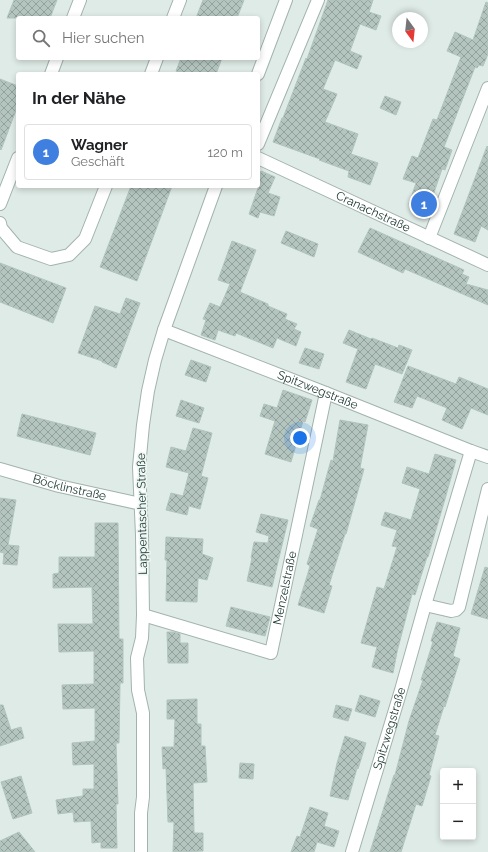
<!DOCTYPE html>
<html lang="de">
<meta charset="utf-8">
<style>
:root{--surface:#fff;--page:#f6f6f6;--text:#202124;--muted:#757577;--line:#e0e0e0;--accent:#804e39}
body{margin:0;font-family:Raleway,sans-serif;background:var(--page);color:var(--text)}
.controls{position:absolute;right:12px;bottom:12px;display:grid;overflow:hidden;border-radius:4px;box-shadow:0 2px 6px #0003}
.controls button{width:36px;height:36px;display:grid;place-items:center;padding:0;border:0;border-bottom:1px solid var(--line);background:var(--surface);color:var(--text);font:20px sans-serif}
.compass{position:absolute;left:392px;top:12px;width:36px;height:36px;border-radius:50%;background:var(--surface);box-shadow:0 2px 6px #0003;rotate:165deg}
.you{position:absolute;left:300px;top:438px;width:14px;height:14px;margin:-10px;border:3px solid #fff;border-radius:50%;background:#1a73e8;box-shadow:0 0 0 6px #1a73e833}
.badge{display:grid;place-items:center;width:26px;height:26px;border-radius:50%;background:var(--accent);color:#fff;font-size:13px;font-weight:700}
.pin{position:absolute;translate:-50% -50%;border:2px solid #fff;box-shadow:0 1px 4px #0006}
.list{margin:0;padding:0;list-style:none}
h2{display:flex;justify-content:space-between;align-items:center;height:52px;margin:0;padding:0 16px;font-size:17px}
h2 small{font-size:13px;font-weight:400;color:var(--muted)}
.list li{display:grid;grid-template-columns:26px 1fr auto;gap:12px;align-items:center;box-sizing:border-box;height:56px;margin:0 8px 8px;padding:0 8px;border:1px solid var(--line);border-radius:4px}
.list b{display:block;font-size:15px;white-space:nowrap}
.list p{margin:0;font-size:13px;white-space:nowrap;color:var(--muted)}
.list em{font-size:13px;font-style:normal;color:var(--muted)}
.icon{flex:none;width:22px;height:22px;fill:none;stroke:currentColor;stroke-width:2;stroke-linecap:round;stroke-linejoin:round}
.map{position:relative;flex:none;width:488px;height:852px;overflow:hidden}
.search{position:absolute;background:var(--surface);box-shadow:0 2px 6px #0003;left:16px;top:16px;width:244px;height:44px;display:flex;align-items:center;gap:10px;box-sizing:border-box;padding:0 14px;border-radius:4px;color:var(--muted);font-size:15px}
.panel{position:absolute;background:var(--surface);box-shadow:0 2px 6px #0003;left:16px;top:72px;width:244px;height:116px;border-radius:4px}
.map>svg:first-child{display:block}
.building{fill:url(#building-cross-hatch);stroke:#b1c4be}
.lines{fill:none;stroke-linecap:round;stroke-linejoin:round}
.street-casing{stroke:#a2b3ad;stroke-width:14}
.street{stroke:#fff;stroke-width:12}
.labels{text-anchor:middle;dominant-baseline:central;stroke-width:3.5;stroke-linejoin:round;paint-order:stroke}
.street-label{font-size:12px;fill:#203b35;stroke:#eff7f4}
</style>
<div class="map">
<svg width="488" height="852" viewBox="0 0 488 852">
<defs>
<pattern id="building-cross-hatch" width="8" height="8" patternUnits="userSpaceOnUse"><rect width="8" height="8" fill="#b4c5bf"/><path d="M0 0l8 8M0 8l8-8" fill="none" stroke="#92a19c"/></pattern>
</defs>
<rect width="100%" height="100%" fill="#dfebe6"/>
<path class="building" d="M14,0H57L50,18H7Z
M203,0H244L237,18H196Z
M328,0H373L369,12L381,16L376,30L360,24L350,51L362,56L357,69L335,60L323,89L337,94L325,122L358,134L351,154L378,163L370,185L348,177L349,171L319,160L320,159L273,142L282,118H283L306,58L307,59Z
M486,2L488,3V54L483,66L479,65L477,68L475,67L444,147L452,150L445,170L442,169L428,210L409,204L416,183L403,179L412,156L418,158L433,119L437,120L461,57L447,51L455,32L473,40Z
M181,58H222L216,74H183L176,71Z
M0,79L18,86V105L1,150L0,149Z
M385,96L401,102L396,115L380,108Z
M487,146L488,147V230L481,226L475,242L454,234Z
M261,171L275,177L268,193L280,197L274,216L260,212L258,218L249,214L258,188V179Z
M131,186H172L137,281L100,267Z
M370,228L464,270L462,274L469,277L466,284L488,290V305L405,269L403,273L358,252Z
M286,231L318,244L314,257L281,243Z
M232,241L256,250L240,292L268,304V306L287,314L285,319L297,324L294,329L301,332L296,346L277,338L273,348L236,333L235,336L218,330L215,340L201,335L206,320L203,319L210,303L220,307L230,284L218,280Z
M0,263L66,288L53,323L0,302Z
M126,298L140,303L116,368L102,362V361L78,353L95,306L120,314Z
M349,330L371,339L372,338L398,348L399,345L412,350L402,374L375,364L366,389L346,382L358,349L343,343Z
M305,348L324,354L319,369L299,363Z
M191,360L211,367L206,382L185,375Z
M408,366L456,384L459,377L488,389V415L471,408L462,429L442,420L447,408L417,396L412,408L394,402Z
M283,390L312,400L305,422L303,421L291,462L265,454L275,421L260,416L264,404L277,408Z
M181,400L204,408L199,423L176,416Z
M22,414L96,433L90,455L17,436Z
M340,420L368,425L360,468L364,469L346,534H345L344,537L329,585L332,586L324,613L298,605L308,573L310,566L307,564L318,529L310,526L319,500H320L331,460L333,461Z
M193,428L212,433L201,476L208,478L200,509L189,506L187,515L166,510L171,493L183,496L189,473L166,467L171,447L186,451Z
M435,454L456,460L445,499L428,557H427L415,595L412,594L397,652L393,673L372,667L377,647L361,643L377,587L384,589L397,547L392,546L397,530L381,525L385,512L411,520L420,489L402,483L407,467L429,474Z
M0,498L16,500L8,545L19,546L17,565L3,564L4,553L0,552Z
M261,514L288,520L272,587L247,581L252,558H251L254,542L268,543L269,536L256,532Z
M95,523H118L119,639H123V683H120L119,743H116L118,804H116L117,848H101V842L92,843L91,821L74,822L73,812L58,814L56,800L83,796V789H94V764L73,765L72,743L95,741V708L63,709L62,685L94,684V651L59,652L58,624H93L92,587L53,588V574L59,573V557H95Z
M166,537L203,539L202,554L213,558L207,580L198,578L197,602L166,601L167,560H165Z
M485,567L488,568V619L471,614Z
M231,607L270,617L265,636L226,626Z
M437,622L460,628L453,656L460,659L445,707L444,706L435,735L439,736L429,775L431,776L422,806L416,804L401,852H370L394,775H395L409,721L423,680H421L433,642L431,641Z
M167,632H173L180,634V643H188V663H168Z
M360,695L380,701L375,717L355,711Z
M197,699V724H201V746H205L207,782L193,783L194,833H203V851L173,852L174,822H168L166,768L163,769L162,747H174L175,719H167V700Z
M0,705H3L11,730L21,727L24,738L0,746Z
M336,705L352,709L348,721L333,717Z
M345,736L366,743L358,769L357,768L348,800L330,796L337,763Z
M240,763L254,764L253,779L239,778Z
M21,776L32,813L13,819L1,782Z
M310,807L328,813L324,826L339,831L334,847L317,842L314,852H291L297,836L300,837Z
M19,832L35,852H0V841Z"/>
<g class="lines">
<defs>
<g id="street">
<path d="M73,18L80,0"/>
<path d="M173,18L180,0"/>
<path d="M51,74L57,58"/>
<path d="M151,74L157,58"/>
<path d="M258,74L286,0"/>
<path d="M258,144L318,0"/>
<path id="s1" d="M258,158L488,265"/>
<path d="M0,204L18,158"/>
<path d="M0,223L1,228L17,247L51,259L69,255L85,239L106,186"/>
<path d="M429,238L488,88"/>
<path id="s2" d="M164,330L326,393L471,451L488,457"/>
<path id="s3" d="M0,469L59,486L141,504"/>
<path d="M425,605L451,611L456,610L459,607L488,489"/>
<path id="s4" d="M143,615L271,653L326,393"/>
<path d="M141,852V813L143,797V713L138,690L137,658L142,638L143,615L142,535L139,467L143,425L148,391L155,360L164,330L216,186"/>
<path id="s5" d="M352,852L401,690L425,605L471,451"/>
</g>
</defs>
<use href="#street" class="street-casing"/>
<use href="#street" class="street"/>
</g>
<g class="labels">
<g class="street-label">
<text stroke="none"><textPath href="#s1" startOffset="127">Cranachstraße</textPath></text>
<text stroke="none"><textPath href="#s2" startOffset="165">Spitzwegstraße</textPath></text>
<text stroke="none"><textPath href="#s3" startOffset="72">Böcklinstraße</textPath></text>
<text transform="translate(142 514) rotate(-91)">Lappentascher Straße</text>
<text stroke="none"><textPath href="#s4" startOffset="200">Menzelstraße</textPath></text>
<text stroke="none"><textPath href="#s5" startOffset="129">Spitzwegstraße</textPath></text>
</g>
</g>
</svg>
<div class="controls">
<button>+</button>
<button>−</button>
</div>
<svg class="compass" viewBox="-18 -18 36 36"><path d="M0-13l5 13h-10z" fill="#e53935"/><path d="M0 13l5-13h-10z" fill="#757577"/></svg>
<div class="you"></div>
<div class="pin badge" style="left:424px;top:204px;background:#3f7fe0">1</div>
<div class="search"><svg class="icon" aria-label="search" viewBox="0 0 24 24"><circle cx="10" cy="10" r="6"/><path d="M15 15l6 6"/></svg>Hier suchen</div>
<section class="panel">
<h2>In der Nähe<small></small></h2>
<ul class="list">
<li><span class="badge" style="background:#3f7fe0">1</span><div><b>Wagner</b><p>Geschäft</p></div><em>120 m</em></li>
</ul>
</section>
</div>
